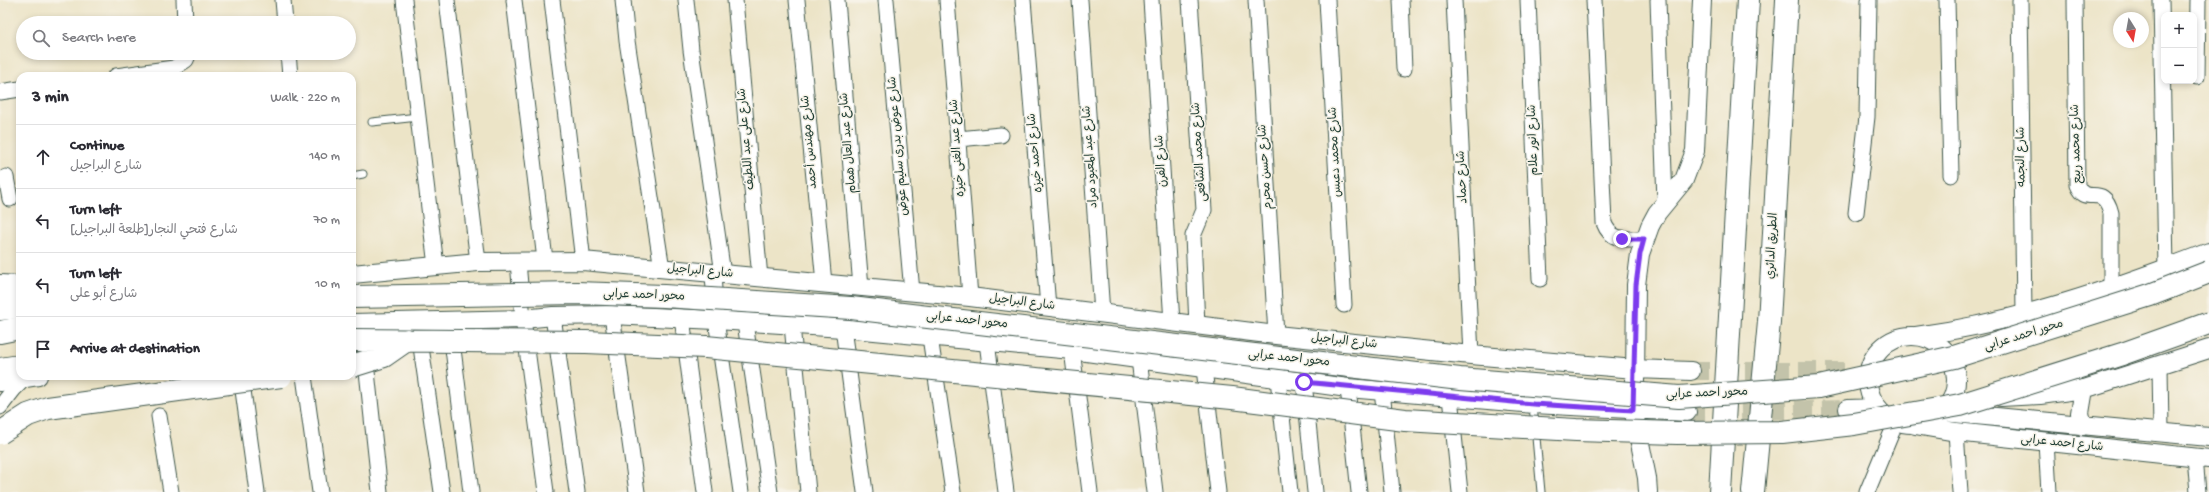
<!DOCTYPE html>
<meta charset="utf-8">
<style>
:root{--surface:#fff;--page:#f2f2f3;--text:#2b2b33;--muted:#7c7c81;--line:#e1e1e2}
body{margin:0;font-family:"Gochi Hand","Playpen Sans Arabic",sans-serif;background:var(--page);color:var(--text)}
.controls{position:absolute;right:12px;top:12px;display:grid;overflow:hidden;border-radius:8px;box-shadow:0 2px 6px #0003}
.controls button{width:36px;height:36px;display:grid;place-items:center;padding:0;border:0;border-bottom:1px solid var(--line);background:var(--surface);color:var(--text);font:20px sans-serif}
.compass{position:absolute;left:2113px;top:12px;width:36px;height:36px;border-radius:50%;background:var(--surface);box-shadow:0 2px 6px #0003;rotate:169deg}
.stop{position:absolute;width:12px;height:12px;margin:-9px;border:3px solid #7c3aed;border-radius:50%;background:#fff}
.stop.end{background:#7c3aed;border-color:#fff;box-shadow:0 1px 4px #0008}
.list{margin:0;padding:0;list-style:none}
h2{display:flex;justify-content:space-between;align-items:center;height:52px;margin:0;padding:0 16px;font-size:17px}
h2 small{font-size:13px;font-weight:400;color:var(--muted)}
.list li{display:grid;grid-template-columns:26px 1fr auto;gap:12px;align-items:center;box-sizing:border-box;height:64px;padding:0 16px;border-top:1px solid var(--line)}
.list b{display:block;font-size:15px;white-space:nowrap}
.list p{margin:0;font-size:13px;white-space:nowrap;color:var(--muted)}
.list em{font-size:13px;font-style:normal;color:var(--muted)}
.icon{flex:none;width:22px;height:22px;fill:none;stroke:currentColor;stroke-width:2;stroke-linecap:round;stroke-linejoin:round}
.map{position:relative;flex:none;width:2209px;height:492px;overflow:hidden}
.search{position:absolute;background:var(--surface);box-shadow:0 2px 6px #0003;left:16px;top:16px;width:340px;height:44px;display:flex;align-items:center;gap:10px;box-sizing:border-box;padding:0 14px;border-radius:22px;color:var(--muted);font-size:15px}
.panel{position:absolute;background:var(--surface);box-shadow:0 2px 6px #0003;left:16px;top:72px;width:340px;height:308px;border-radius:12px}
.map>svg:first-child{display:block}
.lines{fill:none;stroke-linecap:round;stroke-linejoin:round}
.tertiary-tunnel{stroke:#c3c3aa;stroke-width:18;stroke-dasharray:18 9;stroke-linecap:butt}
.service-casing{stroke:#3e564a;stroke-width:9}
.minor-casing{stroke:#3e564a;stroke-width:17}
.tertiary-casing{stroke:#3e564a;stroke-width:20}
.motorway-casing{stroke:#3e564a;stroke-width:24}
.service{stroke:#fff;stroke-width:7}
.minor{stroke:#fff;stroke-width:15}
.tertiary{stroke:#fff;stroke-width:18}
.motorway{stroke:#fff;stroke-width:22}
.motorway-bridge-casing{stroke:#3e564a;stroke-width:24;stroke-linecap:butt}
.motorway-bridge{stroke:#fff;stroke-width:22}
.route{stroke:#7c3aed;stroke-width:5}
.labels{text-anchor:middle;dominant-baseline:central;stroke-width:3;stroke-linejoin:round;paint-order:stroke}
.street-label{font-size:12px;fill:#1f3d34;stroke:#f7f3e8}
</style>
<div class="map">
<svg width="2209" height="492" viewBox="0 0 2209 492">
<rect width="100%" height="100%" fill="#f7f3e8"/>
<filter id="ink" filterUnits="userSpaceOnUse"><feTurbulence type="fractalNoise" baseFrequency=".025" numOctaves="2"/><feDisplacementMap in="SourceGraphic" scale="8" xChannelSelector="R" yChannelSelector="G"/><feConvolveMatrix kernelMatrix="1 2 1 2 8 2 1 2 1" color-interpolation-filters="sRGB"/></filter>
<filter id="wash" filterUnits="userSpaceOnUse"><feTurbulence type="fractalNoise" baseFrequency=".012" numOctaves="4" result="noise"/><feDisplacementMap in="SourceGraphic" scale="16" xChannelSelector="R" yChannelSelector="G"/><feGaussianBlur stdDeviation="0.9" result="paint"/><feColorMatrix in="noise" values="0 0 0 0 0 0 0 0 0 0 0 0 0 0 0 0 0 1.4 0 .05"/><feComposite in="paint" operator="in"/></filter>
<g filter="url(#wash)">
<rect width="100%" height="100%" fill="#ece4c7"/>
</g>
<g filter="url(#ink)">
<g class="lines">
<path class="tertiary-tunnel" d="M1691,371H1847
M1687,412L1848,409"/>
<defs>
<path id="service" d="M372,122L418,117
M352,176L363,174
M1533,405L1541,492"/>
<path id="minor" d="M184,0L185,23
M283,0L285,23
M404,0L436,266
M447,0L478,262
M514,0L545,260
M552,0L583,261
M623,0L627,41L662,269
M686,0L691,50L723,274
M735,0L760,278
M797,0L824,283
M837,0L861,287
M886,0L912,292
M947,0L970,297
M1023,0L1048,307
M1080,0L1102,313
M1151,0L1172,322
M1190,0L1204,210L1193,236L1197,325
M1256,0L1276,335
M1327,0L1344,305
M1401,0L1404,69
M1454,0L1471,355
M1528,0L1540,279
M1594,0L1604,223C1611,242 1627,239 1644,239
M1658,0L1665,202
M1947,0L1951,175
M2020,0L2024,314
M2075,0L2077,185C2086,208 2103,181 2111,213V289
M2161,0L2166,269
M288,53L290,76
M116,76L174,68L186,60L189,53
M2197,77L2198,0
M0,92L20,89
M958,139L1001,135
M6,177L10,199
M1856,213L1867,117L1869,0
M518,262L523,319L546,492
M713,274L716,320L741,492
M612,315L637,492
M553,316L577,492
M682,318L705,492
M745,323L770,492
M792,325L808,492
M843,328L865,492
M419,333L442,492
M451,333L471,492
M930,337L953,492
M987,342L1006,492
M1072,350L1090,492
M365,353L380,492
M1139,359L1155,492
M2160,366L2161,431
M1204,368L1218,492
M241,376L257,492
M304,376L320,492
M1278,379L1290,492
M1304,382L1315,492
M1348,388L1359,492
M1382,390L1392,492
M1450,397L1460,492
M0,407L14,389L25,378
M159,416L171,492
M1956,432L1960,492
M2046,442L2049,492
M2195,458L2198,492
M1867,492L1896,422"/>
<path id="tertiary" d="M352,274L478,262L583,261L970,297L1276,335L1471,355L1635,369L1691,371
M0,284L20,285
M0,311L20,309
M352,323L523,319L553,316L612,315L716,320L843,328L1072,350L1348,388L1533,404L1687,412
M1868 380a44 44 0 1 1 88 0a44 44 0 1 1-88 0Z
M1916,336C2018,322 2113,289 2209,252
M1635,381L1636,285L1640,254L1650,226L1657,213L1684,180L1695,151L1702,0
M0,382L38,376
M2001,397L2040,395L2084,389L2209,349
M1848,409L1877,408
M1943,412L2209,437
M1635,418L1647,478L1648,492
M1915,425L1956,432L2209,459
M2083,426L2080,413L2084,389"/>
<path id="motorway" d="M0,297L20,296
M0,332L20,328
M0,369L20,366
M1720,492L1748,0
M1753,492L1769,322L1787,0"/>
</defs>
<use href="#service" class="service-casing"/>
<use href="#minor" class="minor-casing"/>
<use href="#tertiary" class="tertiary-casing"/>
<use href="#motorway" class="motorway-casing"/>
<use href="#service" class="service"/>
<use href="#minor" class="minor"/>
<use href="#tertiary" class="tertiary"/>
<use href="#motorway" class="motorway"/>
<defs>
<path id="motorway-bridge" d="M352,297L577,293L664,296L851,308L1460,379L1679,397L1819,387L1954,357L2150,295L2209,272
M352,340L586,342L706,347L1232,398L1405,420L1576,430L1677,433L1782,432L1854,424L1960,405L2122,354L2209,323
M352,366L384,356L407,340
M0,433L28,415L48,408L281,376"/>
</defs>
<use href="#motorway-bridge" class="motorway-bridge-casing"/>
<use href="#motorway-bridge" class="motorway-bridge"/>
</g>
</g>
<g class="lines" filter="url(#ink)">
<path class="route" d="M1304,382L1533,404L1633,410L1636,285L1640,254L1644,239H1622"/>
</g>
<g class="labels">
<g class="street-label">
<text transform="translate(747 139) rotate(-95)">شارع على عبد اللطيف</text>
<text transform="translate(1534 140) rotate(-92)">شارع انور علام</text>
<text transform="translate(810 142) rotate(-95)">شارع مهندس أحمد</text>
<text transform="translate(849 143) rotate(-95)">شارع عبد العال همام</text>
<text transform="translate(2077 144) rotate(-92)">شارع محمد ربيع</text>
<text transform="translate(899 146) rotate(-95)">شارع عوض بدرى سليم عوض</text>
<text transform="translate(958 148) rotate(-94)">شارع عبد الغنى خيزه</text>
<text transform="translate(1200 152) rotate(-94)">شارع محمد الشافعى</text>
<text transform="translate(1336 152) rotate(-93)">شارع محمد دعبس</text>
<text transform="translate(1036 153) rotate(-95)">شارع أحمد خيزه</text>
<text transform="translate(1091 157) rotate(-94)">شارع عبد المعبود مراد</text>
<text transform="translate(2022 157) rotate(-91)">شارع النجمه</text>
<text transform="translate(1162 161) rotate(-94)">شارع الفرن</text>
<text transform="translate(1266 167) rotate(-94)">شارع حسن محرم</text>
<text transform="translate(1463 177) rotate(-93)">شارع حماد</text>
<text transform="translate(1773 246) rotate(-87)">الطريق الدائري</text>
<text transform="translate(700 272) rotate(5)">شارع البراجيل</text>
<text transform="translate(644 296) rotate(2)">محور احمد عرابى</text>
<text transform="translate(1022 303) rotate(7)">شارع البراجيل</text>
<text transform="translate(967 321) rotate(6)">محور احمد عرابى</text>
<text transform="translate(2024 336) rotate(-17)">محور احمد عرابى</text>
<text transform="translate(1344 342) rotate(6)">شارع البراجيل</text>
<text transform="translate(1289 359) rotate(6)">محور احمد عرابى</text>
<text transform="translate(1707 394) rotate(-2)">محور احمد عرابى</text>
<text transform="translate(2062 444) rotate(6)">شارع احمد عرابى</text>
</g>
</g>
</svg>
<div class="controls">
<button>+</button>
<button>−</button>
</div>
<svg class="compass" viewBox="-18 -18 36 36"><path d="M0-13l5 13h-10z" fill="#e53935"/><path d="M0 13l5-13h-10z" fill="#7c7c81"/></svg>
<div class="stop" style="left:1304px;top:382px"></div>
<div class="stop end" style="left:1622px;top:239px"></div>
<div class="search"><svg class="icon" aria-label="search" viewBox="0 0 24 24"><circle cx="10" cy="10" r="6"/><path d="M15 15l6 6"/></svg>Search here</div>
<section class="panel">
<h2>3 min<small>Walk · 220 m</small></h2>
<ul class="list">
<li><svg class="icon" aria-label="ahead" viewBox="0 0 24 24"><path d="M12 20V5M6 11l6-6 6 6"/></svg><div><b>Continue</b><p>شارع البراجيل</p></div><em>140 m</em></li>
<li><svg class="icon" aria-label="left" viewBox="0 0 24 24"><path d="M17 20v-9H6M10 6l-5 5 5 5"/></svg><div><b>Turn left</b><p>شارع فتحي النجار[طلعة البراجيل]</p></div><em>70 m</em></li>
<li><svg class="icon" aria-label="left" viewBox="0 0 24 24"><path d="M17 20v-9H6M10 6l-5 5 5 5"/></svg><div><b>Turn left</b><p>شارع أبو على</p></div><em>10 m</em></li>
<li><svg class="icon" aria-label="arrive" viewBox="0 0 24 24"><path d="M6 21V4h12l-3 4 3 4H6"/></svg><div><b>Arrive at destination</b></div></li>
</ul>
</section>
</div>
